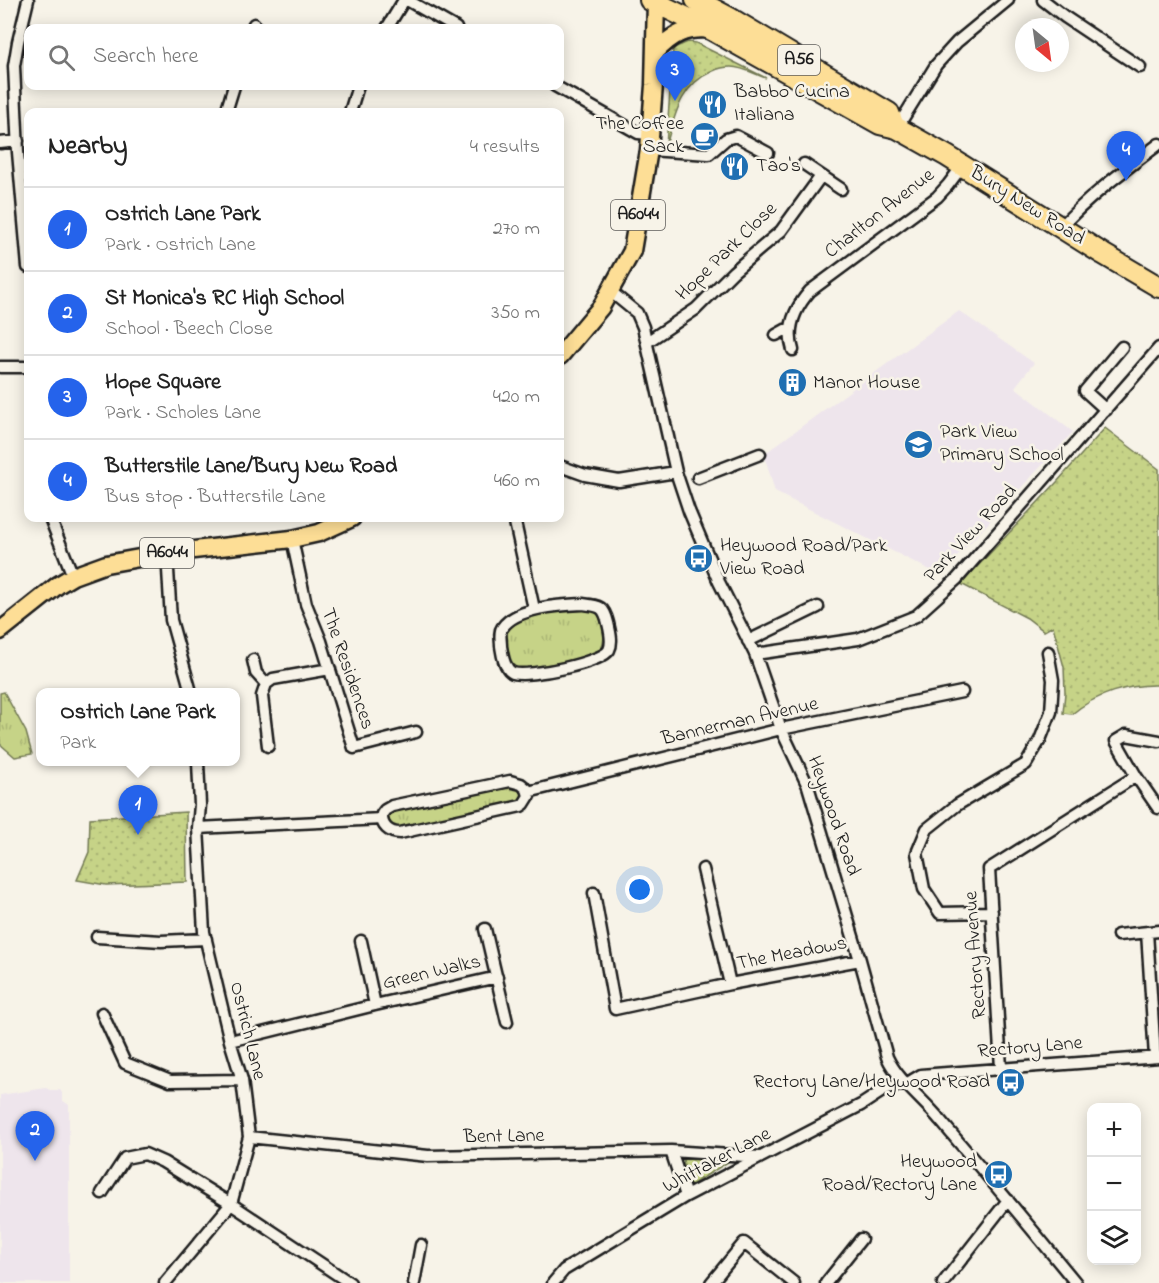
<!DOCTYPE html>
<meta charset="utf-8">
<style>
:root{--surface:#fff;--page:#f2f2f2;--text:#222;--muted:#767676;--line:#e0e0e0;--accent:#2563eb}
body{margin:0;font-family:"Indie Flower",sans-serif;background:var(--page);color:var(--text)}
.controls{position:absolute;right:18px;bottom:18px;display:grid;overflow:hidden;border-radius:12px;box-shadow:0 3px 15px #0003}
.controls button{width:54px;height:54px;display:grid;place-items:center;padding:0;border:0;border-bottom:2px solid var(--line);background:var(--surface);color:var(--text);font:30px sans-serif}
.compass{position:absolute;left:1015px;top:18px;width:54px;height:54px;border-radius:50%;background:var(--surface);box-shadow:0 3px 15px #0003;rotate:151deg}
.you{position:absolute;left:640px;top:890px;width:21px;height:21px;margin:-15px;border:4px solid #fff;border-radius:50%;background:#1a73e8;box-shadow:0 0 0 9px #1a73e833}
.badge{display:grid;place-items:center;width:39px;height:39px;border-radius:50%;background:var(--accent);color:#fff;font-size:20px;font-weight:700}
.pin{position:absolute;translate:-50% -50px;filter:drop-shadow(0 2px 3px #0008)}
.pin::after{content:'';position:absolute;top:32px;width:21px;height:18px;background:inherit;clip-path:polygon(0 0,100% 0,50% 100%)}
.popup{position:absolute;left:36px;top:688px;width:204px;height:78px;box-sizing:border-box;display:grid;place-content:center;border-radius:12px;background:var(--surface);filter:drop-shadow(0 2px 4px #0005);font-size:20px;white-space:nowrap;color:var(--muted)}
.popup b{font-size:22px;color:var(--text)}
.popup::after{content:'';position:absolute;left:50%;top:100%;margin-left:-12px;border:12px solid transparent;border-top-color:var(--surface)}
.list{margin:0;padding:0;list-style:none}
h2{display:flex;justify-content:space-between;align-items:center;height:78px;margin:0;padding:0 24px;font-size:26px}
h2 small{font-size:20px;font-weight:400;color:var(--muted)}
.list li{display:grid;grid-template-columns:39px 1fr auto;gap:18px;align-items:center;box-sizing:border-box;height:84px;padding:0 24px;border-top:2px solid var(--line)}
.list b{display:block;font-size:22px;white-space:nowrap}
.list p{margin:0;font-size:20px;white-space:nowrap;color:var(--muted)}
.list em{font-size:20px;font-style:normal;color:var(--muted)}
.icon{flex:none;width:33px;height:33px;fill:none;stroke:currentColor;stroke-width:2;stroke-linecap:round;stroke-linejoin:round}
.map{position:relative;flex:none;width:1159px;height:1283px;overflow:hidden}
.search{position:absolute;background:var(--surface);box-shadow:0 3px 15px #0003;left:24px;top:24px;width:540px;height:66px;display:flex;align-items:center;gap:15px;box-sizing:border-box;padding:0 21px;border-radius:12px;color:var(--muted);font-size:22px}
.panel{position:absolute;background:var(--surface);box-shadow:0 3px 15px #0003;left:24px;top:108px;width:540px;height:414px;border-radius:12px}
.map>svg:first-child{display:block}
.built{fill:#eee5ec}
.grass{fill:url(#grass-tufts);stroke:#717852;stroke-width:1.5}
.park{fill:url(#park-dots);stroke:#717852;stroke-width:1.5}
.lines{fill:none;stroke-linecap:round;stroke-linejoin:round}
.street-casing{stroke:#1c1c1c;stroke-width:15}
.primary-casing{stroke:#1c1c1c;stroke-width:21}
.highway-casing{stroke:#1c1c1c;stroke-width:24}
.street{stroke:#f7f3e8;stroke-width:10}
.primary{stroke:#fdde96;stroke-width:16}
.highway{stroke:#fdde96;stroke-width:20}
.labels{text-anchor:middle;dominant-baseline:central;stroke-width:5;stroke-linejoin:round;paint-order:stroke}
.shield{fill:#f7f3e8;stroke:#5e5c59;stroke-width:1.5}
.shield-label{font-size:18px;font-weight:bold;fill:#1c1c1c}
.poi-label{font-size:20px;fill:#1c1c1c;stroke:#f7f3e8;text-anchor:start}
.street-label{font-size:20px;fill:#1c1c1c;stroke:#f7f3e8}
</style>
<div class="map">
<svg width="1159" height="1283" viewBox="0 0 1159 1283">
<defs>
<pattern id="grass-tufts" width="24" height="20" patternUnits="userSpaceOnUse" patternTransform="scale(1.5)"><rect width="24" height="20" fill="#c6d387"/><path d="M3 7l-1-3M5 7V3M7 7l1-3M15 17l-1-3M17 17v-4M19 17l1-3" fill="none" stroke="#aab574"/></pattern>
<pattern id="park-dots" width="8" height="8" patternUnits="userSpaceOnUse" patternTransform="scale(1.5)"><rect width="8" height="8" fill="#c6d387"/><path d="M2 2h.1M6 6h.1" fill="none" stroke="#aab574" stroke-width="1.8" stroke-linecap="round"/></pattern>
</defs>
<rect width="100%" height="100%" fill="#f7f3e8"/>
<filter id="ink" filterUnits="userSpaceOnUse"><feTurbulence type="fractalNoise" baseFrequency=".0167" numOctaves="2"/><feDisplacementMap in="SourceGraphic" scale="12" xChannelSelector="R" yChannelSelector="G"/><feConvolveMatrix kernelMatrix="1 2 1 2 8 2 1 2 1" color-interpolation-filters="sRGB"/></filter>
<g filter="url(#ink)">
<path class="built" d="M959,311L1034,363L1015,387L1073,432L940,575L775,492L764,454Z
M46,1088L50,1090H60L62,1093V1100L69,1105V1283H0V1095Z"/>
<path class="grass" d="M594,607C601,616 604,622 604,633C604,639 604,646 600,650C590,661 533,666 517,669L511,667L509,663L504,632L509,624L542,612Z
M4,692L26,732L32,754L15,757L0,744V693Z
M510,787C516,787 519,789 523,794V799L517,802L398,828L390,825L387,821L388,816L392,812Z"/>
<path class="park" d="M688,42L696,43L766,78C755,74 742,67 731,67C724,67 719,68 713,71C680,85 675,115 666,146L673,50L676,47Z
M1105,428L1159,469V685C1128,684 1096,694 1072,714L1063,713L1065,693L1064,667L1053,626L1044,631L1027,618L961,584L1057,482Z
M186,812L187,882L106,885L77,880L89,852L90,818Z
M682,1155L729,1158L728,1162L688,1187Z"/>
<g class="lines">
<defs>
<path id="street" d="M28,0L18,42L14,66L18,152L28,267
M407,0L456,28
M1043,0L1065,17L1140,67
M252,28L254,24
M387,28L404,0
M555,86L638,133L650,134
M226,112L234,86
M350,112L358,86
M897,128L936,65L957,42L1008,0
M0,143L18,141
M649,150L709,154L726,139L736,136L768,153
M804,164L841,189
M1061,227C1090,195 1125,170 1159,144
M610,291L637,313L643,327L676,472L689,511L719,582L755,654L781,729L808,786L860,960L887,1057C898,1081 923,1099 940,1120C986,1174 1031,1228 1076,1283
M776,335L785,330L791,329
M647,342L696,309L733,272L781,231L821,176
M793,350C786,328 795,308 810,291L937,197L948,185L963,165
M0,367H28
M1106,410L1085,391L1122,347
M560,466L585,475L619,481L676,472
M698,478L760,454
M50,518L73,576
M514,518L534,609
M292,539L306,604L321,641L354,748L416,732
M167,553L171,620L191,692
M583,604C600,606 604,606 608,623C610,632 613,642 609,650C601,663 528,678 513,673C511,672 508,670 507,667C503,662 502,652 501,646C501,640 499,632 502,628C516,607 561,605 583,604Z
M748,641L818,607
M755,654L858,639L916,616L957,579L1159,348
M253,660L256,673L266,684
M1159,741L1126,735L1116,741L1136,776L1158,808L1159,807
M268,746L262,696L266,684L273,679L330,669
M510,781L521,784L527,789L529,796L524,804L521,806L400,833C389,833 381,826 382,814L385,810L392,806Z
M528,792L781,729L962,692
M198,828L382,819
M703,869L730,984
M594,893L615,1009L730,984L860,960
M992,912L940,913L924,889L917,853L927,829L957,805L1026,764L1040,740L1051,712L1053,680L1048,652
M485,929L507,1022
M1147,932L1155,1057
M1118,935L1159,931
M97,937L161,941L206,939
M361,941L375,1005
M102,1013L125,1063L170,1081L242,1080
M230,1041L375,1005L497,977
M1001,1068L989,869L1136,776
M249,1137L428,1156L671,1151L760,1157
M671,1151L686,1196
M102,1193L125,1158L145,1154L163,1162L231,1204L350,1283
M165,1283L231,1204L249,1137L242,1080L230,1041L204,932L198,828L200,805L198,762
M414,1283L421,1245
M553,1283L564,1270L686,1196L861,1105L887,1088L906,1084L921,1075L1159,1057
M711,1283L744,1243L794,1283
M826,1283L861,1239
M943,1283L1008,1200"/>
<path id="primary" d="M655,53C672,34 686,27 712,30
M560,356L601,307L632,251L649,150L654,85L656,0
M0,631L58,585L73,576L106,564L167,553L292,539L319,533L352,518"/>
<path id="highway" d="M650,0L712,30L880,124L897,128L947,156L1103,254L1159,287
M696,0L730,18L889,113L894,126"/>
</defs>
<use href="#street" class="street-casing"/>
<use href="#primary" class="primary-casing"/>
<use href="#highway" class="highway-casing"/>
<use href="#street" class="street"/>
<use href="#primary" class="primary"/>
<use href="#highway" class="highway"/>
</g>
</g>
<defs>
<symbol id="restaurant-disc" viewBox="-11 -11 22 22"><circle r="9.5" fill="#1f6fb2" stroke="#f7f3e8"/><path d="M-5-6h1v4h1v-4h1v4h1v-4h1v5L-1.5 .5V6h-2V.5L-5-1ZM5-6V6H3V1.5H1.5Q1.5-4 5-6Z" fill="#fff"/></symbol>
<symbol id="cafe-disc" viewBox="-11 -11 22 22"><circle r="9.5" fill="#1f6fb2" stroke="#f7f3e8"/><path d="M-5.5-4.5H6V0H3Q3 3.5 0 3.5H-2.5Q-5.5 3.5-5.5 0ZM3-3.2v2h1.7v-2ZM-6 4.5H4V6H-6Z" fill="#fff"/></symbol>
<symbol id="building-disc" viewBox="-11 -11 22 22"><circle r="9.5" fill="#1f6fb2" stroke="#f7f3e8"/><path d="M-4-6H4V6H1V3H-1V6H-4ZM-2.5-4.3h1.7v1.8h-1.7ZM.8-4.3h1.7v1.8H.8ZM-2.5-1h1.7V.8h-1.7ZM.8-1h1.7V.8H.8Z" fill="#fff"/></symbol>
<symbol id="school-disc" viewBox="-11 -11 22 22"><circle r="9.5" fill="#1f6fb2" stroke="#f7f3e8"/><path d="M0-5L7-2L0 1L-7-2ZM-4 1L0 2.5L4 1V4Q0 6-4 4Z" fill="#fff"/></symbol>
<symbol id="bus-disc" viewBox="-11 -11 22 22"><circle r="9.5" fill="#1f6fb2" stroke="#f7f3e8"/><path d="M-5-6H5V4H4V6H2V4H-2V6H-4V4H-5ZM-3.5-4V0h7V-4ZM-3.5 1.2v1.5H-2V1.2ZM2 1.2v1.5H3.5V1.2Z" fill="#fff"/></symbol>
</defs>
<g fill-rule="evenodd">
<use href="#restaurant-disc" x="696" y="88" width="33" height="33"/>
<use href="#cafe-disc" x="688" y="120" width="33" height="33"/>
<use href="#restaurant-disc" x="718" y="150" width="33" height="33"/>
<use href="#building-disc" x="776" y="366" width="33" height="33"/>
<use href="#school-disc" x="902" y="428" width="33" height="33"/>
<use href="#bus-disc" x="682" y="542" width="33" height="33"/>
<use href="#bus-disc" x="994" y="1066" width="33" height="33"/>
<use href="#bus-disc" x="982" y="1158" width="33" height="33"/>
</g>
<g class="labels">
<g class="shield">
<rect x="778" y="45" width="42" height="30" rx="4.5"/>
<rect x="611" y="200" width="54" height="30" rx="4.5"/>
<rect x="140" y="538" width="54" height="30" rx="4.5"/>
</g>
<g class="shield-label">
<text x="799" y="60">A56</text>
<text x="638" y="215">A6044</text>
<text x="167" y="553">A6044</text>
</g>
<g class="poi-label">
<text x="734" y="92">Babbo Cucina<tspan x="734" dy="23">Italiana</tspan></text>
<text x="684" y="124" text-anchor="end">The Coffee<tspan x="684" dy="23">Sack</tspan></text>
<text x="756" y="166">Tao's</text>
<text x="813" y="383">Manor House</text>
<text x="940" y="432">Park View<tspan x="940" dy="23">Primary School</tspan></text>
<text x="720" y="546">Heywood Road/Park<tspan x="720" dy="23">View Road</tspan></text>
<text x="990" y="1082" text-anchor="end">Rectory Lane/Heywood Road</text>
<text x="977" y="1162" text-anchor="end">Heywood<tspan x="977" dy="23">Road/Rectory Lane</tspan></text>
</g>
<g class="street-label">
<text transform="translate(1027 206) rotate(32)">Bury New Road</text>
<text transform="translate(880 214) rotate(-38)">Charlton Avenue</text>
<text transform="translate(727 252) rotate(-44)">Hope Park Close</text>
<text transform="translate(971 534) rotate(-47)">Park View Road</text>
<text transform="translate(347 669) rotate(71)">The Residences</text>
<text transform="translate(740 722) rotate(-13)">Bannerman Avenue</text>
<text transform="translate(833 816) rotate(71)">Heywood Road</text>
<text transform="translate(792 954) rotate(-11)">The Meadows</text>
<text transform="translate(976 955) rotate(-94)">Rectory Avenue</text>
<text transform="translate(432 973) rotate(-13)">Green Walks</text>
<text transform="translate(247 1031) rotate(76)">Ostrich Lane</text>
<text transform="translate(1030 1048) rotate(-5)">Rectory Lane</text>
<text transform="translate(504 1137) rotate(-1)">Bent Lane</text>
<text transform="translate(717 1161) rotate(-28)">Whittaker Lane</text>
</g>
</g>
</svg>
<div class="controls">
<button>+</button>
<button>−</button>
<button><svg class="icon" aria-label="layers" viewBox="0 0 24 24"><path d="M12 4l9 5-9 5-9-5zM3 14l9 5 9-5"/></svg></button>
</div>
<svg class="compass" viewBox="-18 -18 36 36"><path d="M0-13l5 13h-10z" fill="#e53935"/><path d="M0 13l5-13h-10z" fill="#767676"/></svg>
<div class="you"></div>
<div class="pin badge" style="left:138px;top:835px">1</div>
<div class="popup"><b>Ostrich Lane Park</b>Park</div>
<div class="pin badge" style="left:35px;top:1161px">2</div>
<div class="pin badge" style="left:675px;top:101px">3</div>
<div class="pin badge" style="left:1126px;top:181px">4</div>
<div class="search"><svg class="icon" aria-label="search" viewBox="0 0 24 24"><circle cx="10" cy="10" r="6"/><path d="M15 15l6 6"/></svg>Search here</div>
<section class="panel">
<h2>Nearby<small>4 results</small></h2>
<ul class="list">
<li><span class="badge">1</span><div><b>Ostrich Lane Park</b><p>Park · Ostrich Lane</p></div><em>270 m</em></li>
<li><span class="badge">2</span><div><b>St Monica's RC High School</b><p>School · Beech Close</p></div><em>350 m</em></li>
<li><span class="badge">3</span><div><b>Hope Square</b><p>Park · Scholes Lane</p></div><em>420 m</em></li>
<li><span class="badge">4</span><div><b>Butterstile Lane/Bury New Road</b><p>Bus stop · Butterstile Lane</p></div><em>460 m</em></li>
</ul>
</section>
</div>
